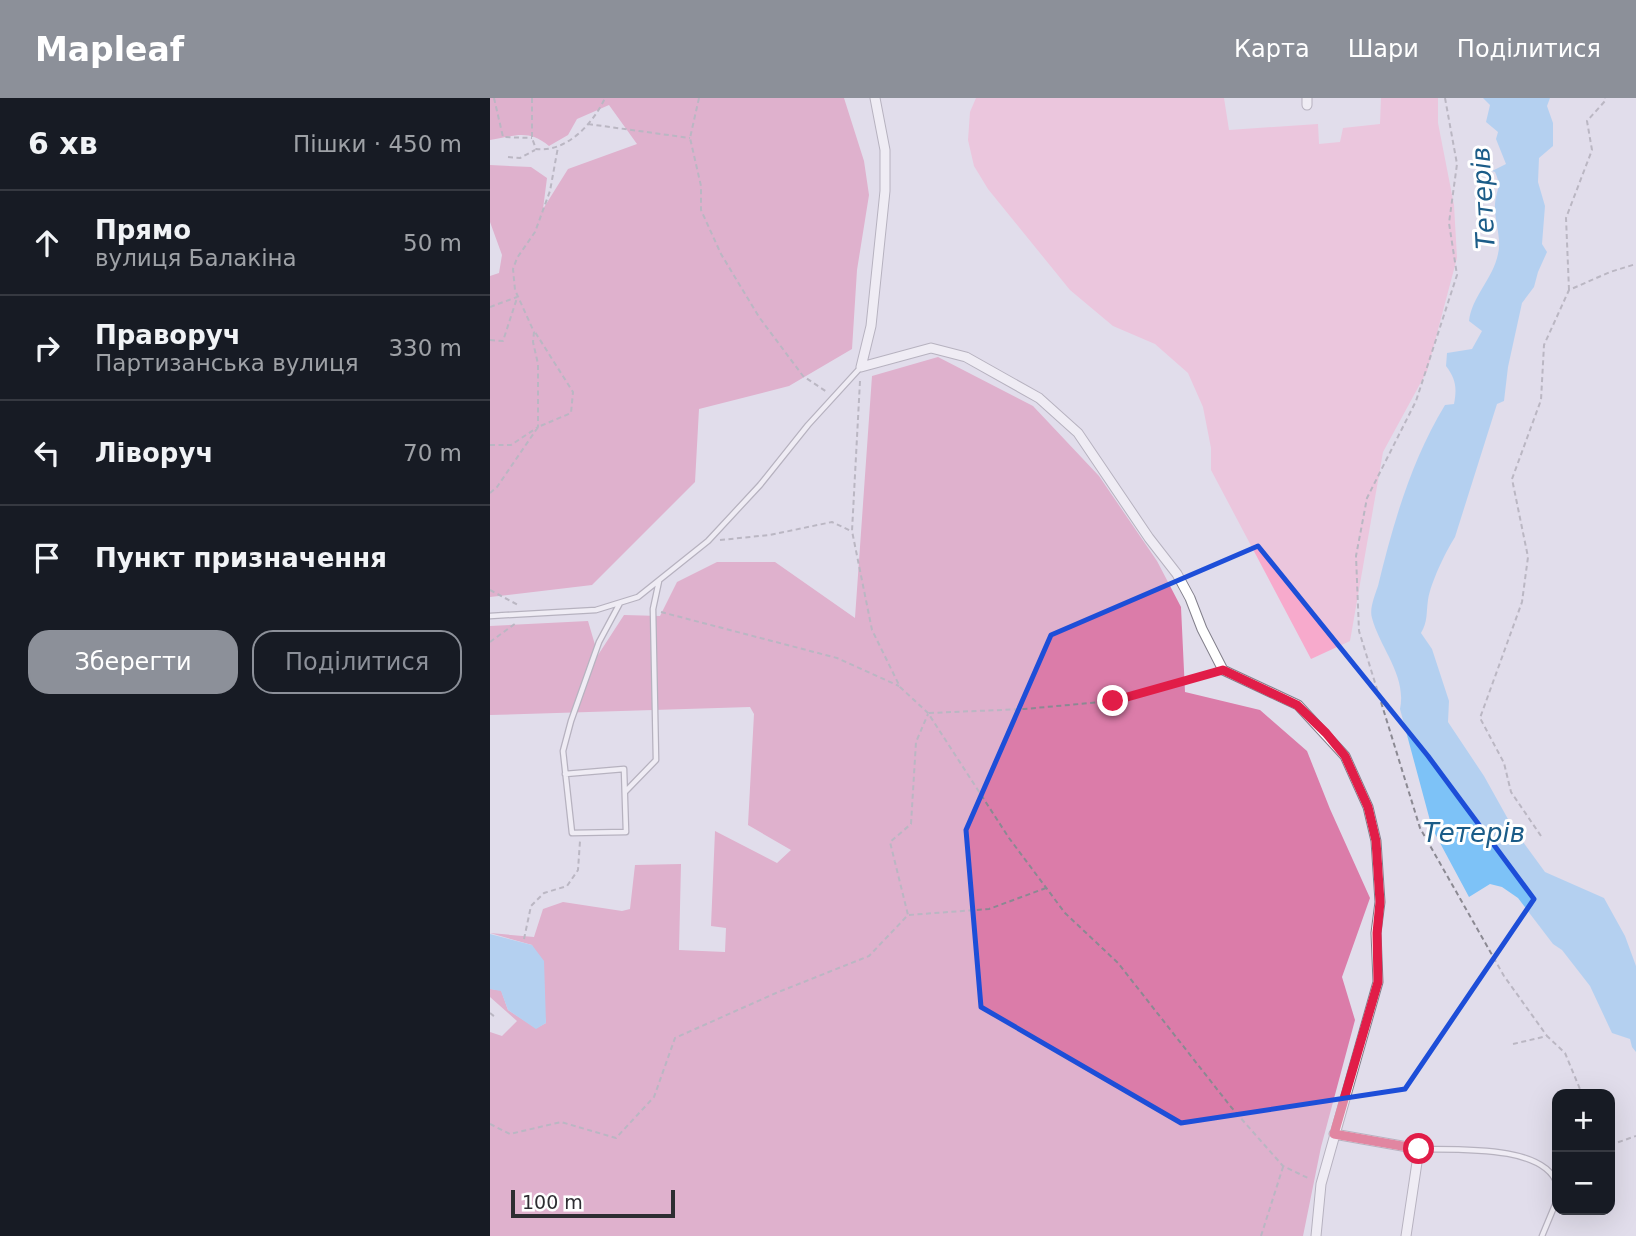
<!DOCTYPE html>
<html lang="uk">
<meta charset="utf-8">
<style>
:root{--surface:#171b24;--page:#242831;--text:#f1f3f6;--muted:#9ea1a6;--line:#363941;--accent:#8c9099}
body{margin:0;font-family:"DejaVu Sans",sans-serif;background:var(--page);color:var(--text)}
.controls{position:absolute;right:21px;bottom:21px;display:grid;overflow:hidden;border-radius:14px;box-shadow:0 7px 28px #0002}
.controls button{width:63px;height:63px;display:grid;place-items:center;padding:0;border:0;border-bottom:2px solid var(--line);background:var(--surface);color:var(--text);font:35px sans-serif}
.scale{position:absolute;left:21px;bottom:18px;width:164px;box-sizing:border-box;padding-left:7px;border:4px solid #2e2d32;border-top:0;font-size:19px;line-height:24px;white-space:nowrap;color:#2e2d32;-webkit-text-stroke:5px #fff;paint-order:stroke}
.stop{position:absolute;width:21px;height:21px;margin:-16px;border:5px solid #e11d48;border-radius:50%;background:#fff}
.stop.end{background:#e11d48;border-color:#fff;box-shadow:0 2px 7px #0008}
.list{margin:0;padding:0;list-style:none}
h2{display:flex;justify-content:space-between;align-items:center;height:91px;margin:0;padding:0 28px;font-size:30px}
h2 small{font-size:23px;font-weight:400;color:var(--muted)}
.list li{display:grid;grid-template-columns:46px 1fr auto;gap:21px;align-items:center;box-sizing:border-box;height:105px;padding:0 28px;border-top:2px solid var(--line)}
.list b{display:block;font-size:26px;white-space:nowrap}
.list p{margin:0;font-size:23px;white-space:nowrap;color:var(--muted)}
.list em{font-size:23px;font-style:normal;color:var(--muted)}
.actions{display:flex;gap:14px;padding:21px 28px}
.actions a{flex:1;padding:16px 0;border:2px solid var(--accent);border-radius:21px;text-align:center;font-size:24px;color:var(--accent)}
.actions .main{background:var(--accent);color:#fff}
.icon{flex:none;width:38px;height:38px;fill:none;stroke:currentColor;stroke-width:2;stroke-linecap:round;stroke-linejoin:round}
.map{position:relative;flex:none;width:1146px;height:1138px;overflow:hidden}
header{display:flex;align-items:center;gap:42px;box-sizing:border-box;height:98px;padding:0 35px;background:var(--accent);color:#fff}
header strong{font-size:33px}
nav{display:flex;gap:38px;margin-inline-start:auto;font-size:24px}
main{display:flex}
aside{flex:1;background:var(--surface)}
.map>svg:first-child{display:block}
.green{fill:#f7aacc}
.forest{fill:#db7ca9}
.water{fill:#7dc2f7}
.lines{fill:none;stroke-linecap:round;stroke-linejoin:round}
.service-casing{stroke:#827f8b;stroke-width:7}
.minor-casing{stroke:#827f8b;stroke-width:11}
.path{stroke:#8b8992;stroke-width:2;stroke-dasharray:5 3.5;stroke-linecap:butt}
.service{stroke:#fff;stroke-width:4.5}
.minor{stroke:#fff;stroke-width:9}
.route{stroke:#e11d48;stroke-width:9}
.marked{fill:none;stroke:#1d4ed8;stroke-width:5;stroke-linejoin:round}
.labels{text-anchor:middle;dominant-baseline:central;stroke-width:6;stroke-linejoin:round;paint-order:stroke}
.water-label{font-size:26px;font-style:italic;fill:#1b5c88;stroke:#fff}
</style>
<header>
<strong>Mapleaf</strong>
<nav><a>Карта</a><a>Шари</a><a>Поділитися</a></nav>
</header>
<main>
<aside>
<h2>6 хв<small>Пішки · 450 m</small></h2>
<ul class="list">
<li><svg class="icon" aria-label="ahead" viewBox="0 0 24 24"><path d="M12 20V5M6 11l6-6 6 6"/></svg><div><b>Прямо</b><p>вулиця Балакіна</p></div><em>50 m</em></li>
<li><svg class="icon" aria-label="right" viewBox="0 0 24 24"><path d="M7 20v-9h11M14 6l5 5-5 5"/></svg><div><b>Праворуч</b><p>Партизанська вулиця</p></div><em>330 m</em></li>
<li><svg class="icon" aria-label="left" viewBox="0 0 24 24"><path d="M17 20v-9H6M10 6l-5 5 5 5"/></svg><div><b>Ліворуч</b></div><em>70 m</em></li>
<li><svg class="icon" aria-label="arrive" viewBox="0 0 24 24"><path d="M6 21V4h12l-3 4 3 4H6"/></svg><div><b>Пункт призначення</b></div></li>
</ul>
<div class="actions"><a class="main">Зберегти</a><a>Поділитися</a></div>
</aside>
<div class="map">
<svg width="1146" height="1138" viewBox="0 0 1146 1138">
<rect width="100%" height="100%" fill="#e1ddeb"/>
<path class="green" d="M486,0H734L739,32L828,26L829,46L850,44L853,30L890,26L891,0H948V25L964,107L967,160L937,273L893,354L860,543L821,561L721,372V350L713,309L698,275L665,246L623,228L580,192L498,91L484,68L478,42L480,14Z"/>
<path class="forest" d="M0,0H354L374,63L379,97L367,172L362,251L299,288L209,311L205,384L102,487L0,499V178L9,175L12,157L0,124V67L41,69L57,80L53,111L78,71L147,46L119,7L87,21L78,37L59,48C38,31 26,38 0,42Z
M448,259L543,308L609,378L667,463L691,509L695,594L770,612L817,653L840,711L880,800L852,879L865,922L831,1049L813,1138H0V934L12,938L27,923L0,899V891L11,892L18,912L46,930L56,925L42,847L0,835L44,839L53,811L73,804L132,813L140,811L145,767L191,766L189,852L235,854L236,830L221,828L225,733L287,765L301,752L258,727L264,616L260,609L0,617V528L98,523L108,557L134,517L170,518L187,484L227,464H285L365,520L382,278Z"/>
<path class="water" d="M993,0H1060L1057,8L1063,25V48L1049,60L1048,84L1055,108L1052,146L1057,154L1048,174L1044,189L1032,205L1018,269L1014,303L1007,306L965,439C955,455 941,484 938,502C936,516 938,523 931,535L942,551L959,603L958,624L994,678L1023,730L1055,774L1114,800L1135,838L1146,868V954L1142,949L1140,941L1122,935L1100,888L1072,852L1063,846L1028,800L1012,789L1000,786L979,799L942,730L910,611C917,578 890,550 882,520C879,511 885,497 888,488C903,426 921,363 955,307L964,306C967,290 966,281 956,268L957,255L982,251L992,233L979,223C982,198 1003,181 1008,156C1012,140 1004,123 1005,106C1006,93 1012,89 1005,74L1002,73L1016,66L1006,41L1008,34L996,24L1000,7Z
M0,836L42,847L54,863L56,925L46,931L18,912L11,893L0,891Z"/>
<g class="lines">
<defs>
<path id="service" d="M0,518L106,512L148,499L218,443L270,387L318,327L371,269
M75,676L134,671L136,734L82,735L73,653L81,623L109,544L130,505
M135,694L166,662L163,511L169,483
M930,1051C964,1052 1054,1046 1067,1086
M1052,1138L1067,1102"/>
<path id="minor" d="M385,0L395,52V93L381,228L371,269L441,250L476,259L549,300L588,335L659,440L687,476L700,500L712,531L733,572L808,607L855,658L878,709L886,743L890,804L886,835L888,884L831,1086L826,1138
M817,0V7
M844,1036L929,1051L916,1138"/>
</defs>
<use href="#service" class="service-casing"/>
<use href="#minor" class="minor-casing"/>
<path class="path" d="M4,0L13,39L42,40
M42,0V40L46,51C76,55 103,26 115,0
M209,0L200,40L211,88V112L231,156L269,219L313,278L337,294
M955,0L967,66L959,125L967,177L926,303L877,400L866,458L869,533L930,730L1014,878L1057,938
M98,26L200,40
M18,59L30,60L45,52
M1079,192L1076,120L1102,52L1097,23L1115,3V0
M0,209L27,199
M0,242L13,243L27,200
M370,283L362,433L382,532L410,589L438,615L519,740L575,815L628,865L741,1009L793,1068L820,1081
M0,347H21L48,329V266L43,244L44,234L25,192L23,171L27,160L45,134L60,93L68,49
M0,395L7,389L48,329L81,315L83,294L45,234
M230,442L280,437L342,424L361,433
M0,492L30,508
M171,514L347,560L409,588
M0,544L26,525
M439,615L534,611L623,603L723,575
M1051,738L1021,694L1014,665L990,620L1032,504L1038,459L1022,381L1051,302L1054,247L1079,192L1120,174L1146,166
M419,817L499,811L556,790
M34,841L41,808L54,795L77,788L88,772L90,743
M0,915L5,919
M1023,946L1057,938L1075,955L1092,996
M0,1026L20,1036L71,1024L126,1040L164,999L185,940L286,895L379,858L418,817L400,744L421,726L426,644L438,616
M1120,1047L1146,1038
M771,1138L793,1069"/>
<use href="#service" class="service"/>
<use href="#minor" class="minor"/>
</g>
<g class="lines">
<path class="route" d="M623,603L733,572L807,607L836,635L855,658L878,709L886,743L890,804L887,835L888,884L844,1036L929,1051"/>
</g>
<path d="M0 0H1146V1138H0ZM768,448L938,658L1044,801L915,991L691,1025L491,909L476,732L561,537Z" fill="#e1ddeb" fill-opacity=".55" fill-rule="evenodd"/>
<path class="marked" d="M768,448L938,658L1044,801L915,991L691,1025L491,909L476,732L561,537Z"/>
<g class="labels">
<g class="water-label">
<text transform="translate(993 100) rotate(-93)">Тетерів</text>
<text x="984" y="735">Тетерів</text>
</g>
</g>
</svg>
<div class="controls">
<button>+</button>
<button>−</button>
</div>
<div class="scale">100 m</div>
<div class="stop" style="left:929px;top:1051px"></div>
<div class="stop end" style="left:623px;top:603px"></div>
</div>
</main>
